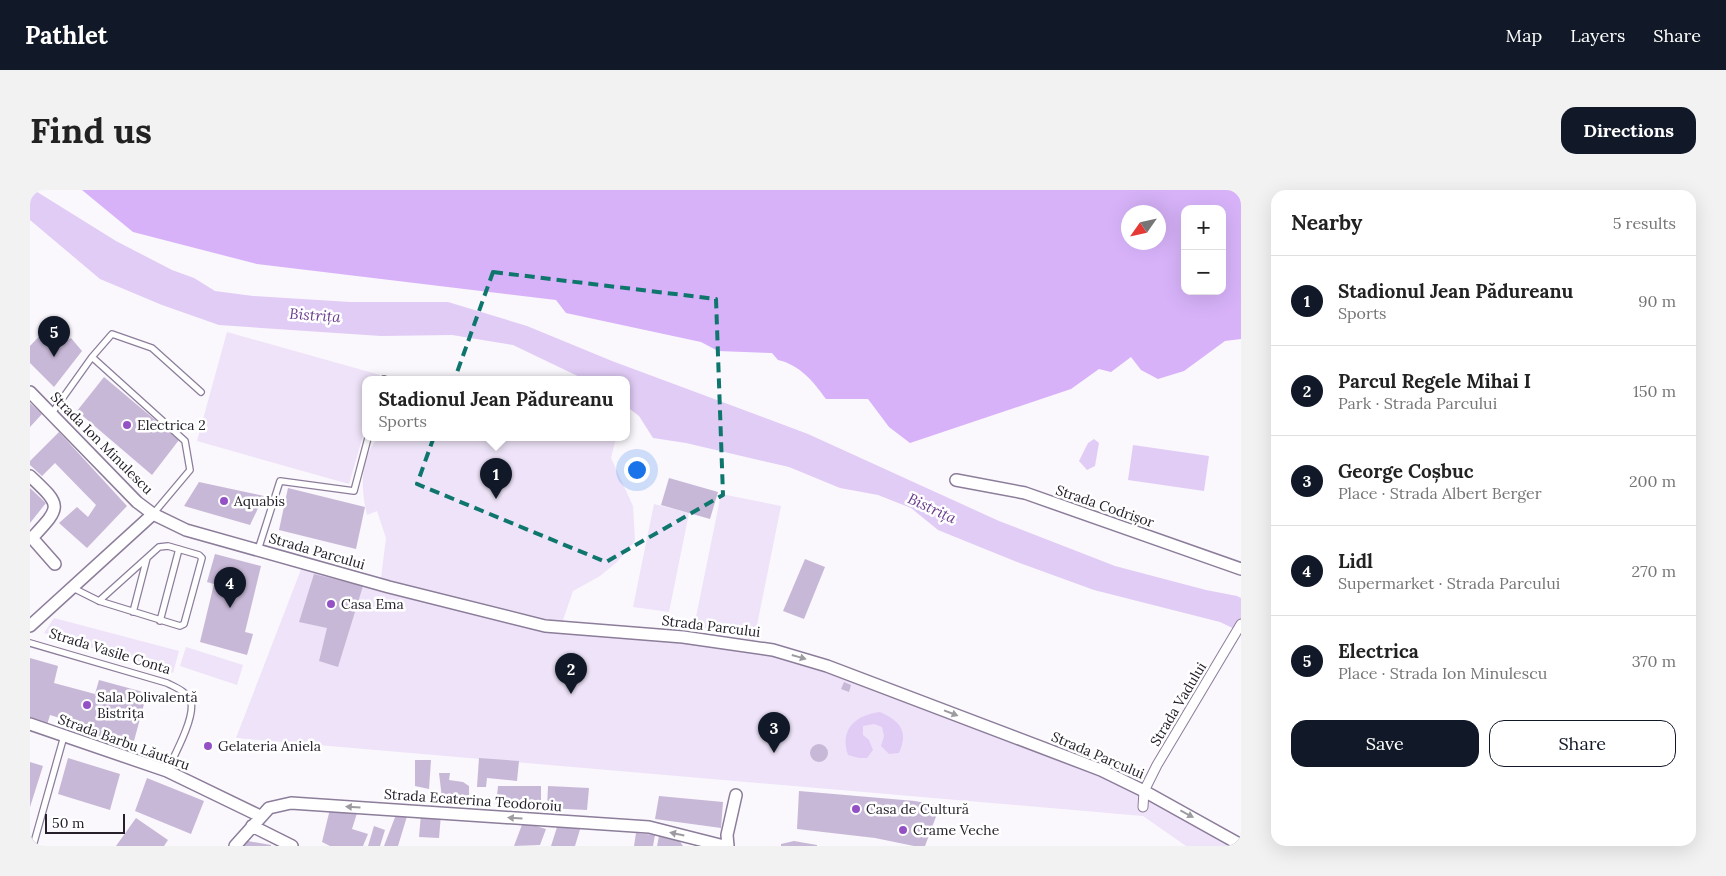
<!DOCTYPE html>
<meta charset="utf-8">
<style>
:root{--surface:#fff;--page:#f2f2f2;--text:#222;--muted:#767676;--line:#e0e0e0;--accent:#111827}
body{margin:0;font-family:Lora,serif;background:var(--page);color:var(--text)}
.controls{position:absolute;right:15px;top:15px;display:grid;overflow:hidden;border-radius:10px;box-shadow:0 5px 20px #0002}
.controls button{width:45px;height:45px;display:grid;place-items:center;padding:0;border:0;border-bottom:1px solid var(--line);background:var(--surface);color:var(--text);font:25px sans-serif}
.compass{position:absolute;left:1091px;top:15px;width:45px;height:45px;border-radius:50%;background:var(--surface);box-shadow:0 5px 20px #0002;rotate:236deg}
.scale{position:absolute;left:15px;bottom:12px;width:80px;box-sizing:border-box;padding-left:5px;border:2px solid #26202b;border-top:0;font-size:14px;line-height:18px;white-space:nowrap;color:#26202b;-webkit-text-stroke:4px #fff;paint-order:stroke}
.you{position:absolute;left:606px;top:279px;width:18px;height:18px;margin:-12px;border:4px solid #fff;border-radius:50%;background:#1a73e8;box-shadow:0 0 0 8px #1a73e833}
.badge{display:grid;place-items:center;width:32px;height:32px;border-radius:50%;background:var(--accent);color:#fff;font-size:16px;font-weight:700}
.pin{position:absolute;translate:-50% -41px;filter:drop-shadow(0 1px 2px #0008)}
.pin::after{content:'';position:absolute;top:26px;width:18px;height:15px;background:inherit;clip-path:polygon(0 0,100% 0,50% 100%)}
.popup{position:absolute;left:332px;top:186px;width:268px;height:65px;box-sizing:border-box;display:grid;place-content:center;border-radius:10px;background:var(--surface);filter:drop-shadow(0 1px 4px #0005);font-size:16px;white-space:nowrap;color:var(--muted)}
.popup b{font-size:19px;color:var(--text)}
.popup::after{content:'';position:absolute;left:50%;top:100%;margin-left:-10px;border:10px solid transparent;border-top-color:var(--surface)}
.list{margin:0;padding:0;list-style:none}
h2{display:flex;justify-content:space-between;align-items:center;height:65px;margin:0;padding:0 20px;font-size:21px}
h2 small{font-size:16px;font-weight:400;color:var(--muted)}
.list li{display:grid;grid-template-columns:32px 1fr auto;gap:15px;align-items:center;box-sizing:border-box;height:90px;padding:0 20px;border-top:1px solid var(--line)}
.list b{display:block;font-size:19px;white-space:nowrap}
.list p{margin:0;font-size:16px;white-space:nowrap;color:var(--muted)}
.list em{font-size:16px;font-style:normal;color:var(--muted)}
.actions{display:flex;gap:10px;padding:15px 20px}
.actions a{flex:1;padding:11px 0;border:1px solid var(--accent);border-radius:15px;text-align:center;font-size:18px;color:var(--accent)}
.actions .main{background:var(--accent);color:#fff}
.map{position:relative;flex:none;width:1211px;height:656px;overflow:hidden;border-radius:15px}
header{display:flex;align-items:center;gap:30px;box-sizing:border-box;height:70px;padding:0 25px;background:var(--accent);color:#fff}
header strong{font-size:24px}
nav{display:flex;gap:28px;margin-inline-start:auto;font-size:18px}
.intro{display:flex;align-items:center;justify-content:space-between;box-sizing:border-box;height:120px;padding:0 30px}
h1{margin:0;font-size:35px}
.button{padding:12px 22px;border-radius:15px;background:var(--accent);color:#fff;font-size:18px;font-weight:700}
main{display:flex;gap:30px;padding:0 30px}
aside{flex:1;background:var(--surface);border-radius:15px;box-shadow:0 5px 20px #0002}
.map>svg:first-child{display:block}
.green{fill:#eee3f8}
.forest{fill:#d7b2f9;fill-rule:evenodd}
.water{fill:#e1ccf6}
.building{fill:#c8b8d7}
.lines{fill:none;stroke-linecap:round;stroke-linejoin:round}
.service-casing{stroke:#8c7d9a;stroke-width:8}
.pedestrian-casing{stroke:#8c7d9a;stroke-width:11}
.minor-casing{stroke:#8c7d9a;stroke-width:14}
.service{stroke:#fff;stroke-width:5.5}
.pedestrian{stroke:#fff;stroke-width:9}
.minor{stroke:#fff;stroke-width:11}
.oneway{fill:#9d9ba0}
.marked{fill:none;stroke:#0f766e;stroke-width:4;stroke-dasharray:10 6;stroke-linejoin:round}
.poi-dot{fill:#9451c6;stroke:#fff;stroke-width:2}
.labels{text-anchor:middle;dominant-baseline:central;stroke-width:5;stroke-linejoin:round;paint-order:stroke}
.poi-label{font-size:14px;fill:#26202b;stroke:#fff;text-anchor:start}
.street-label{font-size:14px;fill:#26202b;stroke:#fff}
.water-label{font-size:15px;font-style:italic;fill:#6a3c8d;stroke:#fff}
</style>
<header>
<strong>Pathlet</strong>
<nav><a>Map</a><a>Layers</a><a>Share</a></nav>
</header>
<div class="intro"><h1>Find us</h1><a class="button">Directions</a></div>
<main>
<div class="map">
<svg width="1211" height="656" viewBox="0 0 1211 656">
<rect width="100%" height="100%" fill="#faf7fd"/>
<path class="green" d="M197,142L350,185L348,190H336V235L319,294L167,251Z
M348,248H586L581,268L603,316L605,351L587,372L570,386L543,401L532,433L351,388L356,348L347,321L337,325C331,300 329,269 348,248Z
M691,304L751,316L724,450L664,437Z
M624,314L659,323L639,422L603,417Z
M272,377L515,436L743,460L1114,601L1211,656H1156L1113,626L206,548Z
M24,428L149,461L143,483L14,443Z
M156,457L213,475L207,495L150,476Z"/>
<path class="forest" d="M52,0H1211V149L1195,151L1154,181L1128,189L1111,180L1101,167L1081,182L1069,179L1041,199L880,253L859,237L838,209H796C783,191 770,175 748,170L742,163L688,161L671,152L536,123L526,110L227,74L103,42ZM1155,19H1192V101H1155ZM1098,22H1128V52H1098Z"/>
<path class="water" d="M0,0H4L86,51L142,80L164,88L185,101L223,106L320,112H418L497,136L582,171L778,244L969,331L1085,376L1176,400L1207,406L1211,408V442L1190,432L1064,400L987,372L908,340L881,318L848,305L810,298L759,277L656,253L623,248L609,226L596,216V190H556L483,155L422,145L351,146L189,135L132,115L70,89L0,30Z
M1064,249L1069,253L1065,276L1057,280L1049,271L1058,253Z
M1103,255L1179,266L1174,301L1098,290Z
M850,522C870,531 879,541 869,563L859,564L851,556L854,546L852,537L844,534L833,536V545L839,550L843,560L837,568H829L818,565C809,539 826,525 850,522Z"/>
<path class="building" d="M18,137L33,153L41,148L52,161L24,197L0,173V156Z
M74,187L149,250L122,285L47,221Z
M0,213L12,224L0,237Z
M29,242L97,316L57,358L29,333L47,317L58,327L66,315L25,273L12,286L0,275V271Z
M639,288L688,302L680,329L631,315Z
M169,292L234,306L220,335L154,316Z
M0,298L16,313L0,333Z
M258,298L335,317L326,359L249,340Z
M185,364L231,376L215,442L223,444L217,465L170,452L184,394L177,392Z
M775,369L795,377L774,429L753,421Z
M284,384L333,396L308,477L289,471L297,438L269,432Z
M0,468L28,476L24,493L65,504L69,490L117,503L101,562L48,544L49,534L20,525L17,535L0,530Z
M814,492L821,495L819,502L811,499Z
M780 563a9 9 0 1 1 18 0a9 9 0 1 1-18 0Z
M38,568L90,584L80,620L28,604Z
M449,568L489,571L487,591L457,588L456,597H447Z
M385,570H401L399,599L385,596Z
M0,572L13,576L0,617Z
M409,583H420L419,590L433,592L439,596V608H412Z
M117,588L174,611L161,644L105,621Z
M468,596H511V617L466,615Z
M518,596L559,598L557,620L517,618Z
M769,601L885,611L910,616L895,656H884L845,648L767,639Z
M629,606L693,612L691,638L625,629Z
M300,619L328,620L322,639L338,644L333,656H300L292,652Z
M367,622L378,623L368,656H354Z
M391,624L411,625L409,648L389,647Z
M106,628L138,650L134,656H86Z
M493,632L516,639L510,655L484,656Z
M528,634L551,636L545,656H521Z
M344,636L355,640L350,656H338Z
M606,643L625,645L623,656H604Z
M629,646L647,647L653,656H627Z
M218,651L241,655V656H212Z
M764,651L787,655V656H751V654Z"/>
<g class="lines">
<defs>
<path id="service" d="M62,167L82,144L122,158L171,202
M354,190V189
M22,223L62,167L155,251L160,280L123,324
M228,360L250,291L324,301L338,248
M43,398L69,411L150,436L154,434L172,368L169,365L138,356L129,357L69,411
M103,422L117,368
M130,431L149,359
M0,453L137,493C145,497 158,502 161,512C165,528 144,566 137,581
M3,656L34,546"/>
<path id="pedestrian" d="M1113,617L1114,601L1127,575L1211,434"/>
<path id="minor" d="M0,202L107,312L123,324L156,340L359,397L515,436L653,447L743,460L797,476L1071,580L1114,601L1211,655
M0,286C32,316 32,316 2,348L25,374
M926,290L995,303L1211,379
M0,436L123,324
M0,534L137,581L230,626
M222,636L262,656
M205,656L239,618L261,613L619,637L694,656
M698,656L697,645L706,605"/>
</defs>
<use href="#service" class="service-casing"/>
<use href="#pedestrian" class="pedestrian-casing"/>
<use href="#minor" class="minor-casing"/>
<use href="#service" class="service"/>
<use href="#pedestrian" class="pedestrian"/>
<use href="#minor" class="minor"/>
</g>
<defs><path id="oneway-solid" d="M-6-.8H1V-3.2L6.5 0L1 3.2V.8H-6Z" transform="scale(1.25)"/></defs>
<g class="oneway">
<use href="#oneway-solid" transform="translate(769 467) rotate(16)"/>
<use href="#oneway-solid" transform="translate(921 523) rotate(21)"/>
<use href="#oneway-solid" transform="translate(323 617) rotate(-176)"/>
<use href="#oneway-solid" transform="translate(1157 624) rotate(28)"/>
<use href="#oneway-solid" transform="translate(485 628) rotate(-176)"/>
<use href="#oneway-solid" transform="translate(647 644) rotate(-168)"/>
</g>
<path class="marked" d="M463,82L686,109L693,305L576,372L387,294Z"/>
<g class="poi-dot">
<circle cx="97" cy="235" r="5"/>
<circle cx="194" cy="311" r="5"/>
<circle cx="301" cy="414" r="5"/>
<circle cx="57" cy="515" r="5"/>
<circle cx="178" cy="556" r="5"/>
<circle cx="826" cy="619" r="5"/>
<circle cx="873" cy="640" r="5"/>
</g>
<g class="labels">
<g class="poi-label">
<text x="107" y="235">Electrica 2</text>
<text x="204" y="311">Aquabis</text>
<text x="311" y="414">Casa Ema</text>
<text x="67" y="507">Sala Polivalentă<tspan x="67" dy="16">Bistrița</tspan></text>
<text x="188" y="556">Gelateria Aniela</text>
<text x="836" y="619">Casa de Cultură</text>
<text x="883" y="640">Crame Veche</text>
</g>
<g class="street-label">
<text transform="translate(72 253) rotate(45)">Strada Ion Minulescu</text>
<text transform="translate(1075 316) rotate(19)">Strada Codrișor</text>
<text transform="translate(287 361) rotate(16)">Strada Parcului</text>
<text transform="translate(681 436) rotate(7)">Strada Parcului</text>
<text transform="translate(80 461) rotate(17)">Strada Vasile Conta</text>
<text transform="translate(1148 514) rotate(-59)">Strada Vadului</text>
<text transform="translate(94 552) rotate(20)">Strada Barbu Lăutaru</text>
<text transform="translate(1068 565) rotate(23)">Strada Parcului</text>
<text transform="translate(443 610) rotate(4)">Strada Ecaterina Teodoroiu</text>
</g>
<g class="water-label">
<text transform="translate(285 125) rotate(4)">Bistrița</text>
<text transform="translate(902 318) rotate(25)">Bistrița</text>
</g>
</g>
</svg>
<div class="controls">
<button>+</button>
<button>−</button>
</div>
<svg class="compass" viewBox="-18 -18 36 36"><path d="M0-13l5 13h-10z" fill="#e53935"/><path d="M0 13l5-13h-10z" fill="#767676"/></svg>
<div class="scale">50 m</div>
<div class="you"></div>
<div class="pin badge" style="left:466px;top:309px">1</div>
<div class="popup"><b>Stadionul Jean Pădureanu</b>Sports</div>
<div class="pin badge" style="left:541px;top:504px">2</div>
<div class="pin badge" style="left:744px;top:563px">3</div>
<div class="pin badge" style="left:200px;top:418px">4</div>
<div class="pin badge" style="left:24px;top:167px">5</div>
</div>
<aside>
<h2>Nearby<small>5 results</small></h2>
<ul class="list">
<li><span class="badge">1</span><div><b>Stadionul Jean Pădureanu</b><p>Sports</p></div><em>90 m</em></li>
<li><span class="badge">2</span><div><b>Parcul Regele Mihai I</b><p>Park · Strada Parcului</p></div><em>150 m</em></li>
<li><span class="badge">3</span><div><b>George Coșbuc</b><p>Place · Strada Albert Berger</p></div><em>200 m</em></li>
<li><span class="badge">4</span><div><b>Lidl</b><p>Supermarket · Strada Parcului</p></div><em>270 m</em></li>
<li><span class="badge">5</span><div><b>Electrica</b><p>Place · Strada Ion Minulescu</p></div><em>370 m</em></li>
</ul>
<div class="actions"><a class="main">Save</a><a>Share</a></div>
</aside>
</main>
